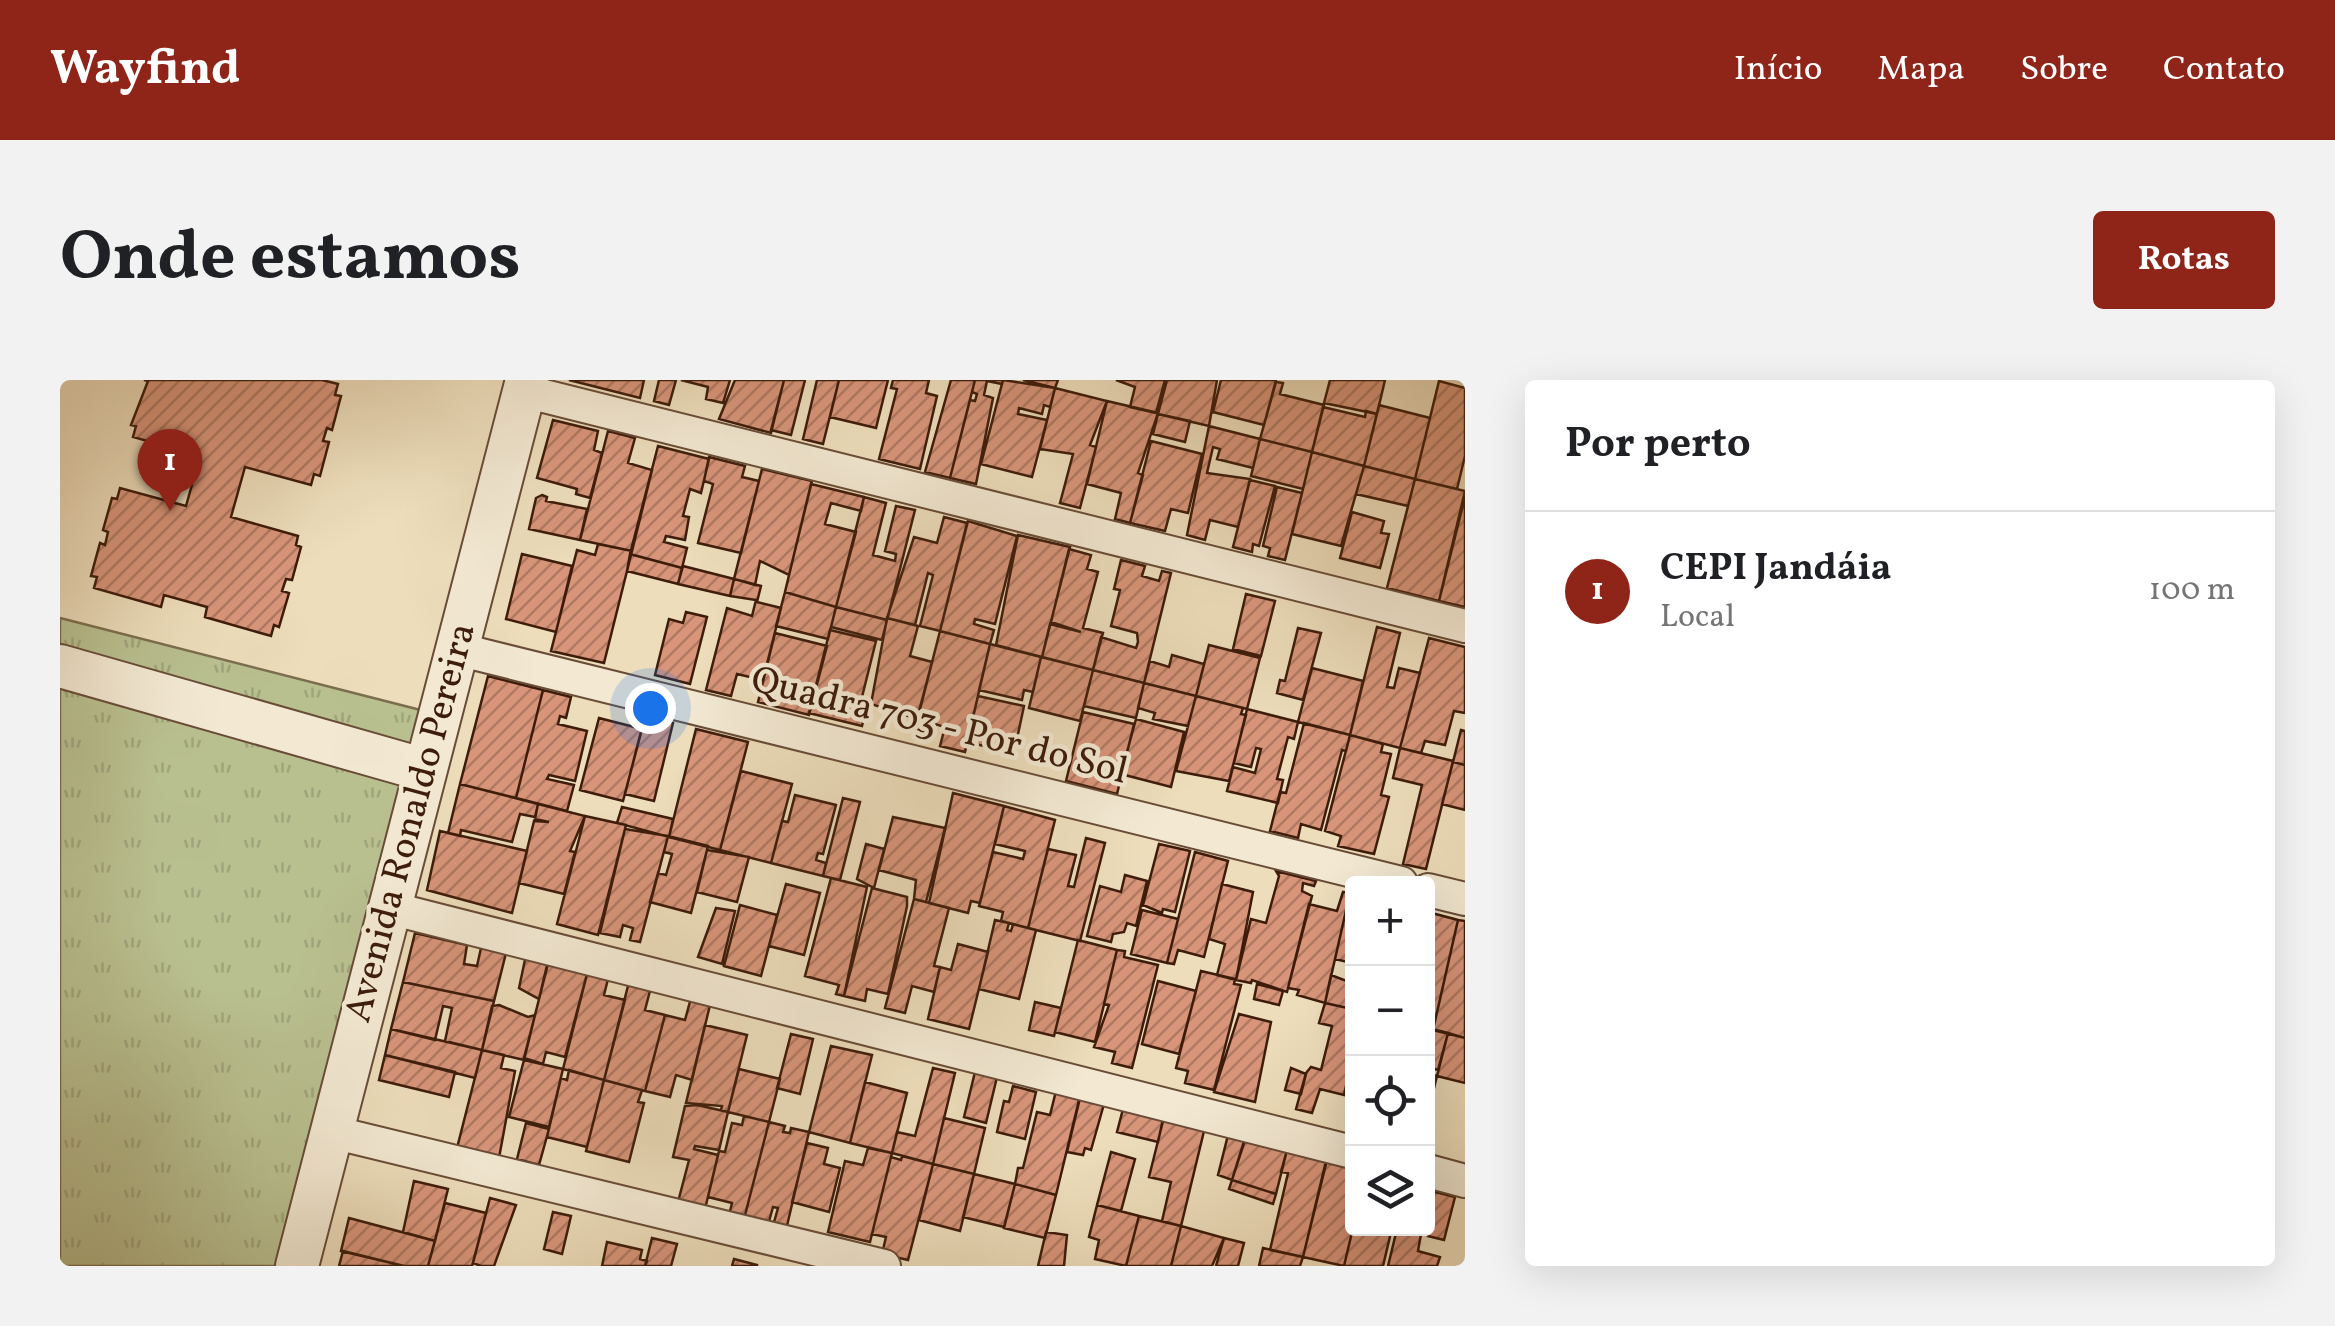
<!DOCTYPE html>
<html lang="pt">
<meta charset="utf-8">
<style>
:root{--surface:#fff;--page:#f2f2f2;--text:#202124;--muted:#757577;--line:#e0e0e0;--accent:#8f2418}
body{margin:0;font-family:Vollkorn,serif;background:var(--page);color:var(--text)}
.controls{position:absolute;right:30px;bottom:30px;display:grid;overflow:hidden;border-radius:10px;box-shadow:0 10px 40px #0002}
.controls button{width:90px;height:90px;display:grid;place-items:center;padding:0;border:0;border-bottom:2px solid var(--line);background:var(--surface);color:var(--text);font:50px sans-serif}
.you{position:absolute;left:590px;top:328px;width:35px;height:35px;margin:-25px;border:8px solid #fff;border-radius:50%;background:#1a73e8;box-shadow:0 0 0 15px #1a73e833}
.badge{display:grid;place-items:center;width:65px;height:65px;border-radius:50%;background:var(--accent);color:#fff;font-size:32px;font-weight:700}
.pin{position:absolute;translate:-50% -82px;filter:drop-shadow(0 2px 5px #0008)}
.pin::after{content:'';position:absolute;top:52px;width:35px;height:30px;background:inherit;clip-path:polygon(0 0,100% 0,50% 100%)}
.list{margin:0;padding:0;list-style:none}
h2{display:flex;justify-content:space-between;align-items:center;height:130px;margin:0;padding:0 40px;font-size:42px}
h2 small{font-size:32px;font-weight:400;color:var(--muted)}
.list li{display:grid;grid-template-columns:65px 1fr auto;gap:30px;align-items:center;box-sizing:border-box;height:160px;padding:0 40px;border-top:2px solid var(--line)}
.list b{display:block;font-size:38px;white-space:nowrap}
.list p{margin:0;font-size:32px;white-space:nowrap;color:var(--muted)}
.list em{font-size:32px;font-style:normal;color:var(--muted)}
.icon{flex:none;width:55px;height:55px;fill:none;stroke:currentColor;stroke-width:2;stroke-linecap:round;stroke-linejoin:round}
.map{position:relative;flex:none;width:1405px;height:886px;overflow:hidden;border-radius:10px}
header{display:flex;align-items:center;gap:60px;box-sizing:border-box;height:140px;padding:0 50px;background:var(--accent);color:#fff}
header strong{font-size:48px}
nav{display:flex;gap:55px;margin-inline-start:auto;font-size:35px}
.intro{display:flex;align-items:center;justify-content:space-between;box-sizing:border-box;height:240px;padding:0 60px}
h1{margin:0;font-size:70px}
.button{padding:25px 45px;border-radius:10px;background:var(--accent);color:#fff;font-size:35px;font-weight:700}
main{display:flex;gap:60px;padding:0 60px}
aside{flex:1;background:var(--surface);border-radius:10px;box-shadow:0 10px 40px #0002}
.map>svg:first-child{display:block}
.grass{fill:url(#grass-tufts);stroke:#7b6e4e;stroke-width:2.5}
.building{fill:url(#building-hatch);stroke:#3d1c0b;stroke-width:2.5}
.lines{fill:none;stroke-linecap:round;stroke-linejoin:round}
.minor-casing{stroke:#694c37;stroke-width:36}
.tertiary-casing{stroke:#694c37;stroke-width:46}
.minor{stroke:#f3e9d3;stroke-width:32}
.tertiary{stroke:#f3e9d3;stroke-width:42}
.labels{text-anchor:middle;dominant-baseline:central;stroke-width:9;stroke-linejoin:round;paint-order:stroke}
.street-label{font-size:38px;fill:#3d1c0b;stroke:#f3e9d3}
</style>
<header>
<strong>Wayfind</strong>
<nav><a>Início</a><a>Mapa</a><a>Sobre</a><a>Contato</a></nav>
</header>
<div class="intro"><h1>Onde estamos</h1><a class="button">Rotas</a></div>
<main>
<div class="map">
<svg width="1405" height="886" viewBox="0 0 1405 886">
<defs>
<pattern id="grass-tufts" width="24" height="20" patternUnits="userSpaceOnUse" patternTransform="scale(2.5)"><rect width="24" height="20" fill="#b9c090"/><path d="M3 7l-1-3M5 7V3M7 7l1-3M15 17l-1-3M17 17v-4M19 17l1-3" fill="none" stroke="#a0a47b"/></pattern>
<pattern id="building-hatch" width="6" height="6" patternUnits="userSpaceOnUse" patternTransform="scale(2.5)"><rect width="6" height="6" fill="#d8957a"/><path d="M-1 1l2-2M0 6l6-6M5 7l2-2" fill="none" stroke="#b07962"/></pattern>
</defs>
<rect width="100%" height="100%" fill="#edddbb"/>
<filter id="stains"><feTurbulence type="fractalNoise" baseFrequency=".002" numOctaves="4"/><feColorMatrix values="0 0 0 0 .2 0 0 0 0 .09 0 0 0 0 .02 0 0 0 .5 -.17"/></filter>
<radialGradient id="worn" r=".72"><stop offset=".6" stop-color="#630" stop-opacity="0"/><stop offset="1" stop-color="#630" stop-opacity=".3"/></radialGradient>
<path class="grass" d="M0,238L380,335L228,886H0Z"/>
<path class="building" d="M84,0H262L278,4L275,15L281,16L272,50L267,48L263,61L269,62L260,96L254,94L251,105L185,87L171,137L238,156L236,165L241,167L232,200L226,199L222,211L229,213L219,247L214,245L211,256L145,237L147,227L104,215L101,227L34,208L37,197L31,196L40,163L45,165L48,152L43,150L52,118L57,119L60,108L126,126L140,76L73,57L76,46L71,45L88,1Z
M509,0H584L580,18Z
M599,0H616L609,25L594,21Z
M621,0H670L663,23L646,19L648,7Z
M675,0H724L711,53L659,39Z
M724,0H745L731,55L711,50Z
M757,0H779L763,64L743,59Z
M779,0H828L816,48L770,37Z
M833,0H869L866,13L877,16L860,89L819,79L837,9L831,8Z
M891,0H915L890,98L865,92Z
M915,0H943L942,4L927,1L924,15L933,18L916,104L890,98L910,20L915,21L917,14L912,12Z
M943,0L995,8L990,27L984,25L982,34L959,28L958,34L987,40L972,97L921,84Z
M963,0H998L995,8Z
M1056,0H1105L1096,33L1070,27L1075,7Z
M1107,0H1157L1149,46L1098,34Z
M1161,0H1216L1204,45L1153,32Z
M1270,0H1325L1317,34L1264,23Z
M1379,1L1405,8V76L1397,109L1355,99Z
M1216,2L1223,3L1220,14L1264,25L1252,72L1200,59Z
M995,8L1047,21L1030,65L1036,67L1020,128L1000,123L1013,74L980,69Z
M1047,21L1098,33L1078,93L1083,95L1070,143L1055,139L1061,113L1027,104Z
M1319,25L1370,38L1355,99L1304,86Z
M1263,27L1305,37L1306,31L1317,34L1304,86L1252,72Z
M1098,34L1130,41L1125,62L1093,54Z
M493,40L538,51L534,70L542,73L530,118L516,114L517,109L477,98Z
M1149,46L1200,59L1193,88L1157,79L1160,69L1153,67L1147,93L1190,99L1178,147L1150,140L1145,160L1127,155Z
M548,51L575,58L568,83L592,90L572,171L520,160Z
M1200,59L1252,72L1243,109L1191,96Z
M1091,61L1142,74L1128,133L1111,129L1105,151L1070,143Z
M598,66L649,79L641,113L630,109L623,136L629,137L625,160L606,156L604,162L627,168L622,188L570,174Z
M1252,72L1304,86L1281,166L1232,154Z
M649,77L685,86L682,97L699,101L681,173L638,163L653,104L644,101Z
M1304,86L1355,99L1348,126L1296,114Z
M702,89L752,101L729,195L700,181L695,205L674,199Z
M1355,99L1405,111L1379,221L1327,208Z
M1190,100L1215,106L1199,166L1193,164L1192,172L1173,167Z
M751,104L804,117L801,131L771,123L765,144L796,152L776,227L725,212Z
M1217,107L1242,113L1225,180L1208,176L1210,168L1203,166Z
M482,115L487,117L486,121L527,129L520,160L469,149L476,118Z
M804,117L826,123L813,175L835,181L836,174L825,171L836,126L855,130L827,240L776,227Z
M1405,117V227L1379,221Z
M1292,132L1324,141L1321,153L1329,154L1320,188L1280,178Z
M884,137L907,143L880,251L860,246L873,195L868,193L855,245L827,238L854,157L877,163Z
M908,141L957,156L935,244L915,239L914,244L934,250L930,264L880,251Z
M958,155L1010,167L982,277L936,265Z
M538,164L572,171L544,283L491,271L517,170L535,175Z
M1009,169L1031,175L1027,189L1038,192L1023,248L1043,253L1033,290L982,277L990,244L1021,252L991,242Z
M462,174L512,186L496,252L446,239Z
M570,174L622,188L618,204L567,191Z
M1061,180L1085,186L1082,196L1099,201L1102,191L1111,193L1084,303L1033,290L1041,257L1076,268L1078,262L1077,253L1051,246L1060,210L1054,209Z
M623,186L674,199L670,216L618,204Z
M674,199L701,206L697,222L721,228L703,300L677,294L671,316L646,310L667,228L692,236L696,220L670,216Z
M725,212L776,227L768,259L716,246Z
M1186,214L1215,221L1201,276L1173,269Z
M776,227L827,240L822,260L771,247Z
M626,232L647,237L630,304L595,295L609,239L623,243Z
M827,238L858,246L850,276L872,282L857,339L811,324Z
M1317,247L1340,253L1327,307L1334,308L1339,288L1360,293L1340,368L1290,355Z
M1238,248L1261,253L1243,320L1217,313L1220,300L1225,301Z
M770,250L816,261L802,317L808,319L802,346L749,333Z
M880,251L930,264L905,372L880,366L885,347L875,344L872,354L855,349Z
M715,253L767,266L749,335L698,322Z
M1369,258L1405,267V333L1394,331L1385,365L1365,361L1361,373L1340,368Z
M930,264L981,277L973,312L964,310L962,320L919,310Z
M1149,265L1200,278L1187,329L1136,316Z
M1112,275L1144,284L1136,316L1084,303L1090,281L1109,287Z
M981,277L1033,290L1020,341L969,328Z
M1252,288L1303,301L1290,355L1238,342Z
M1033,290L1084,303L1076,338L1024,326Z
M428,296L483,310L456,418L400,404Z
M1084,303L1136,316L1128,346L1093,339L1095,333L1078,328Z
M483,310L511,317L506,338L500,336L498,344L527,351L515,401L489,395L487,399L514,405L507,431L456,418Z
M918,316L964,326L954,373L907,362Z
M1136,316L1183,328L1181,334L1186,335L1169,401L1116,391Z
M1187,329L1238,342L1234,359L1228,357L1217,399L1223,400L1218,423L1167,411L1173,387L1195,393L1201,369L1196,368L1191,387L1174,383Z
M1023,332L1074,344L1057,414L1006,401Z
M585,336L613,343L594,421L565,414Z
M539,338L582,349L563,421L520,410Z
M1076,339L1124,352L1111,407L1061,394Z
M1244,343L1290,355L1286,371L1282,370L1261,450L1241,444L1238,458L1210,451L1220,412L1226,413Z
M636,349L688,362L660,470L609,457Z
M1401,350L1405,351V385L1393,382Z
M1290,355L1323,364L1321,372L1331,374L1321,415L1329,417L1314,474L1278,466L1281,456L1265,451Z
M1340,368L1393,381L1366,489L1343,484L1362,405L1333,398Z
M1393,382L1405,385V430L1382,424Z
M681,391L732,404L711,483L660,470Z
M400,404L478,424L475,437L460,434L452,462L401,450L400,456L388,453Z
M893,413L944,426L920,523L911,521L908,533L869,523Z
M735,415L776,425L763,474L758,473L756,480L766,483L763,496L711,483L722,441L728,442Z
M783,418L800,422L780,500L763,496Z
M478,424L525,436L510,471L515,472L504,514L459,503L474,441L489,442L475,439Z
M944,426L995,440L968,548L941,541L943,532L919,526L933,472L963,479L965,471L935,464Z
M562,427L613,439L609,457L557,443Z
M525,436L566,445L538,555L497,544Z
M833,437L885,448L866,522L854,519L856,500L819,490Z
M565,449L608,456L580,562L570,560L573,548L563,545L560,557L540,553Z
M380,451L467,471L452,533L367,510Z
M608,456L648,466L631,533L590,522L598,493L606,495L612,474L604,472Z
M1026,458L1045,463L1020,561L968,548L988,469L1016,475L1008,506L1014,507Z
M806,464L824,469L814,508L797,499Z
M1099,464L1130,471L1115,532L1103,529L1102,533L1083,525Z
M647,470L689,477L677,522L637,512Z
M1135,472L1168,481L1144,577L1118,570L1114,584L1107,583Z
M1216,491L1256,501L1254,506L1243,503L1242,511L1252,516L1227,612L1192,600L1191,603L1176,600L1191,539L1206,543L1219,496Z
M1065,495L1087,501L1076,546L1067,543L1064,552L1053,554L1051,562L1027,556L1040,506L1061,512Z
M771,498L807,507L784,616L776,614L779,605L745,596Z
M726,504L760,513L744,575L709,566Z
M1162,504L1193,512L1176,600L1157,595L1165,564L1149,559Z
M812,508L847,517V526L828,614L807,609L805,621L784,616Z
M1283,512L1290,513L1265,623L1237,615L1239,610L1228,608L1249,524L1277,531Z
M1290,513L1292,514V583L1275,579Z
M854,519L889,528L874,586L880,587L874,612L852,606L845,633L825,628Z
M680,525L717,535L701,596L664,586Z
M656,528L675,531L662,584L638,577Z
M1082,530L1118,539L1107,583L1071,574Z
M1368,532L1398,540L1373,650L1368,648Z
M935,540L949,543L947,550L951,551L953,544L976,550L959,619L919,609Z
M1398,540L1405,541V658L1373,650Z
M355,553L407,565L404,584L417,586L421,568L446,573L434,621L343,602Z
M1018,560L1057,570L1035,662L995,652Z
M898,564L928,572L909,649L868,639L880,587L891,590Z
M1057,570L1065,571L1064,577L1098,585L1072,688L1052,683L1055,672L1034,667L1049,625L1044,624Z
M466,575L488,581L479,619L459,608Z
M489,580L528,590L505,677L486,672L483,684L464,678Z
M1141,591L1175,599L1174,604L1181,605L1154,710L1125,703L1128,691L1116,688Z
M527,594L548,599L544,615L565,620L544,700L503,689Z
M1271,595L1292,603V629L1265,623Z
M1098,601L1136,611L1119,674L1082,664Z
M343,602L434,621L422,670L385,661L392,628L383,626L375,660L331,649Z
M569,602L591,607L585,630L605,635L585,711L544,700Z
M1197,604L1223,611L1219,625L1194,619Z
M631,618L650,625L632,700L616,695L610,717L585,711L605,635L625,640Z
M975,622L1001,628L994,656L969,650Z
M1265,623L1292,629V679L1284,715L1260,709L1252,733L1236,729L1246,693L1251,687L1261,690L1272,646L1259,643Z
M439,625L468,637L475,635L464,680L422,670L432,626Z
M1179,634L1211,642L1195,722L1154,712Z
M645,645L687,655L668,732L661,730L662,726L626,723Z
M1368,648L1388,653L1378,690L1368,687Z
M331,649L422,670L415,698L325,675Z
M1388,653L1405,658V703L1377,696Z
M731,654L753,659L740,714L717,708Z
M771,666L812,675L790,763L749,752Z
M422,670L444,675L441,688L455,691L439,778L397,768Z
M325,675L395,692L389,717L319,700Z
M464,680L503,689L489,747L449,737Z
M873,688L895,693L873,784L832,773L837,752L855,756Z
M1231,688L1246,694L1241,714L1225,710Z
M679,689L720,699L709,742L668,732Z
M509,690L544,700L527,767L487,757L501,698L507,700Z
M915,692L937,697L926,743L904,737Z
M1368,694L1377,696L1368,732Z
M544,700L582,710L578,722L584,723L569,782L526,771Z
M805,702L847,713L832,773L790,763Z
M953,706L976,712L965,759L937,752L944,721L949,722Z
M996,711L1020,716L996,815L955,804L958,788H963L977,732L990,735Z
M1020,718L1044,724L1031,770L1025,768L1023,775L1007,772Z
M637,725L668,732L659,770L635,766L634,769L658,775L645,829L618,822L629,780L613,777L625,726Z
M1063,729L1103,739L1098,762L1057,752Z
M684,736L709,742L684,839L669,835L672,823L648,817L659,771L665,772L672,743L682,745Z
M1104,737L1145,747L1121,846L1102,841L1111,802L1089,797Z
M884,738L925,748L914,794L873,784Z
M709,742L725,746L723,752L730,753L731,748L749,752L726,850L713,846L718,828L713,827L708,845L684,839Z
M466,743L489,749L479,785L457,779Z
M1168,755L1185,760L1172,800L1158,795Z
M1186,755L1228,766L1216,814L1172,800Z
M747,763L768,768L764,784L780,788L769,832L732,822Z
M808,768L832,773L810,862L768,852L785,781L803,785Z
M1227,770L1267,780L1243,877L1210,870L1228,793L1221,792Z
M1051,772L1075,779L1061,831L1037,825Z
M842,776L873,784L848,880L822,874L826,857L812,854L831,777L841,780Z
M1267,777L1292,783L1293,848L1284,886L1243,877Z
M873,784L914,794L900,851L859,840Z
M914,794L955,804L944,847L903,837Z
M1172,800L1216,814L1213,824L1169,809Z
M354,801L388,809L375,861L343,852Z
M955,804L996,815L985,858L944,848Z
M1368,810L1395,817L1384,860L1368,856L1370,850L1363,848H1368Z
M430,818L456,825L434,886H421L413,883Z
M385,823L426,833L412,886H368Z
M1037,825L1079,836L1066,886L1035,879L1039,860L1029,857Z
M493,832L511,836L502,874L484,869Z
M1079,836L1121,846L1111,886H1066Z
M289,838L375,861L368,886H344L281,871Z
M1121,846L1164,858L1152,886H1111Z
M1293,848H1332L1323,886H1284Z
M1337,849L1361,854L1358,871L1380,877L1377,886H1328Z
M986,852L1007,855L1004,886H978Z
M592,858L617,864L611,886H585Z
M1164,858L1184,863L1178,886H1156Z
M547,862L582,870L580,879L587,881L585,886H542Z
M1203,868L1243,877L1240,886H1199Z
M283,871L344,886H279Z
M674,879L697,885V886H672Z"/>
<g class="lines">
<defs>
<path id="minor" d="M464,11L1405,246
M397,269L1341,503
M1368,510L1405,519
M330,528L1292,772
M272,752L824,886
M1368,791L1405,801"/>
<path id="tertiary" d="M0,286L365,390
M237,886L467,0"/>
</defs>
<use href="#minor" class="minor-casing"/>
<use href="#tertiary" class="tertiary-casing"/>
<use href="#minor" class="minor"/>
<use href="#tertiary" class="tertiary"/>
</g>
<g class="labels">
<g class="street-label">
<text transform="translate(879 347) rotate(14)">Quadra 703 - Por do Sol</text>
<text transform="translate(352 443) rotate(-75)">Avenida Ronaldo Pereira</text>
</g>
</g>
<rect width="100%" height="100%" filter="url(#stains)"/>
<rect width="100%" height="100%" fill="url(#worn)"/>
</svg>
<div class="controls">
<button>+</button>
<button>−</button>
<button><svg class="icon" aria-label="locate" viewBox="0 0 24 24"><circle cx="12" cy="12" r="6"/><path d="M12 2v4M12 18v4M2 12h4M18 12h4"/></svg></button>
<button><svg class="icon" aria-label="layers" viewBox="0 0 24 24"><path d="M12 4l9 5-9 5-9-5zM3 14l9 5 9-5"/></svg></button>
</div>
<div class="you"></div>
<div class="pin badge" style="left:110px;top:131px">1</div>
</div>
<aside>
<h2>Por perto<small></small></h2>
<ul class="list">
<li><span class="badge">1</span><div><b>CEPI Jandáia</b><p>Local</p></div><em>100 m</em></li>
</ul>
</aside>
</main>
